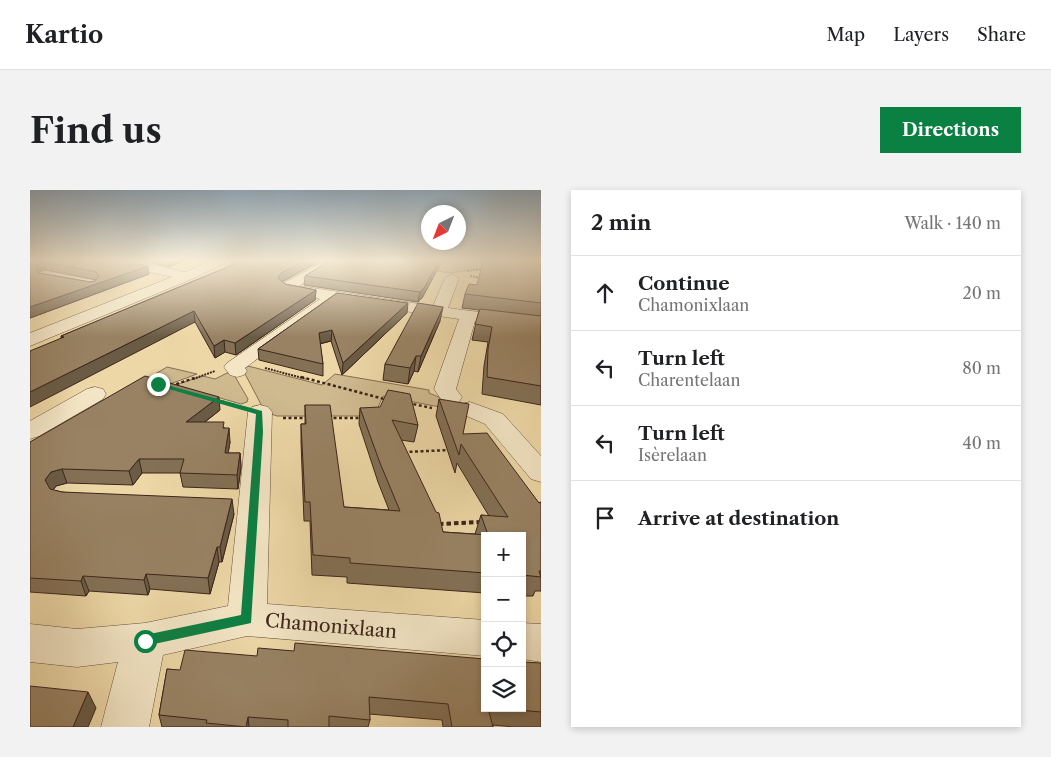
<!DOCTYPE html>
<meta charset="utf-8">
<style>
:root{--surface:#fff;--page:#f2f2f2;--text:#202124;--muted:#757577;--line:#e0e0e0;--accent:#0b8043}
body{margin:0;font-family:"Libre Caslon Text",serif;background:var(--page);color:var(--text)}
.controls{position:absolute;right:15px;bottom:15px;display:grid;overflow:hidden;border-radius:0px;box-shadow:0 2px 8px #0003}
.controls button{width:45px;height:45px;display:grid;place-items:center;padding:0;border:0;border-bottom:1px solid var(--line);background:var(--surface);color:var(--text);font:25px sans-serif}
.compass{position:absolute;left:391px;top:15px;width:45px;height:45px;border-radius:50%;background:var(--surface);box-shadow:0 2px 8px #0003;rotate:222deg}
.stop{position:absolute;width:15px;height:15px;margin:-11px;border:4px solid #0b8043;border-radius:50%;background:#fff}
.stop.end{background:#0b8043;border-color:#fff;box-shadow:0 1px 5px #0008}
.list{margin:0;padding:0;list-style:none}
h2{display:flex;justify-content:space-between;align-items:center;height:65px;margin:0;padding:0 20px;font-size:21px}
h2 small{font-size:16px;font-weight:400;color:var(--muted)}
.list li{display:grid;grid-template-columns:32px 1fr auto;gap:15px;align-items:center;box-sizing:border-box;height:75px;padding:0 20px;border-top:1px solid var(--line)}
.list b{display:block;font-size:19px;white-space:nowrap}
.list p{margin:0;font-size:16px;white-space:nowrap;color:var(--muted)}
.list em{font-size:16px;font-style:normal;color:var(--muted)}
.icon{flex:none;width:28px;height:28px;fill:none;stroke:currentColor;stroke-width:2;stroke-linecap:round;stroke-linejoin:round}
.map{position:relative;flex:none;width:511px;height:537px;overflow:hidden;border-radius:0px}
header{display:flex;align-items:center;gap:30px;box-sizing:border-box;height:70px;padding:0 25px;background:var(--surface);border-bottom:1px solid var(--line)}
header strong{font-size:24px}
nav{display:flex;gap:28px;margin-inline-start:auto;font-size:18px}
.intro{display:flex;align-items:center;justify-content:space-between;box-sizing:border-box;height:120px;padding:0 30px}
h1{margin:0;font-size:35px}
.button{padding:12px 22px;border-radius:0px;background:var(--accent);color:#fff;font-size:18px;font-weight:700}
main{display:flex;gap:30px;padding:0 30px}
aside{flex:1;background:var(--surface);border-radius:0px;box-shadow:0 2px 8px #0003}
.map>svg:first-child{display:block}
.green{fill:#cfb98e;stroke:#866f54}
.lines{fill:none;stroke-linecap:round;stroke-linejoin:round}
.minor-casing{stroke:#68523e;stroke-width:1}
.path-far2{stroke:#3c251b;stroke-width:2;stroke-dasharray:2 1;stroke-linecap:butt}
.path-far1{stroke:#3c251b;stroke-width:2.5;stroke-dasharray:3 2.5;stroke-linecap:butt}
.path{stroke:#3c251b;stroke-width:4;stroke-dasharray:4.5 3;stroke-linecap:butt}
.minor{fill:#f3e5c5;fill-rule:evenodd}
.wall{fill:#837055;stroke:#3c251b;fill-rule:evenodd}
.shaded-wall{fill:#6a5b45;stroke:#3c251b}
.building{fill:#988263;stroke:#3c251b;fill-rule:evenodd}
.route{fill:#0b8043}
.labels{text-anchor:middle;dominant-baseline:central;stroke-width:5;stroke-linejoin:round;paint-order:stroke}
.near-street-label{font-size:19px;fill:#3c251b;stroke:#f3e5c5}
</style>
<header>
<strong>Kartio</strong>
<nav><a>Map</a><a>Layers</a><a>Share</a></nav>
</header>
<div class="intro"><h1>Find us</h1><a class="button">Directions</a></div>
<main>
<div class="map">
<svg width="511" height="537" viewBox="0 0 511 537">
<rect width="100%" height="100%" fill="#edd7a6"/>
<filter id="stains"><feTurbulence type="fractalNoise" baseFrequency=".004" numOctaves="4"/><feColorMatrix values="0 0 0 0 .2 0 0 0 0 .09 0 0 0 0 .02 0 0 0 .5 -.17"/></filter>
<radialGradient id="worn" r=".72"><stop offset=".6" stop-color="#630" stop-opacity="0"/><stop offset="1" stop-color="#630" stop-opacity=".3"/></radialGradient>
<path class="green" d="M405,71H465L466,76L420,83L394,79Z
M218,176L292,195L305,184L399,200V203L428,215L425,220L353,206L344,226H247L235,222L213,180Z
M137,177L167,184L140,194L100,199Z
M197,183H203L218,209L217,212L211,214L145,195L173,186L185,189Z"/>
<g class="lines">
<defs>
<path id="minor" d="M80,71H106L155,82L181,71H199L162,89L0,156V143L142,87L82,74Z
M295,71H311L269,96L403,116L415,88L422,84L429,88L418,118L511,130V140L445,131L426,199L432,207L429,212L421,214L413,212L404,199L429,129L306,111L215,178L217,181L214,185L207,187L200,185L194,177L197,173L290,109L255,102L250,97L252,94Z
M65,197L73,199L76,204L73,209L9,246L0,249V231L57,199Z
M440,212L473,224L511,266V292L501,289L455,234L432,224L428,219L432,214Z
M230,215L238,217L242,222L237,414L455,430V466L217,446L133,465L119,537H71L88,472L47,477L0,472V434L47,439L115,433L198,416L218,222L222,217Z
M492,433L511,434V472L492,469Z"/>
</defs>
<use href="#minor" class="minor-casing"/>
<path class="path-far2" d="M437,81L453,79
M440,86L453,88
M235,178L276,189
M163,189L185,181"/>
<path class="path-far1" d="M271,187L358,210
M141,196L167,187
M187,210L208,216
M378,213L402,218
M253,228H279
M298,228H332
M374,262L420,260"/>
<path class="path" d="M409,334L450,332"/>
<use href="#minor" class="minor"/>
</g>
<path class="wall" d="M0,71H96L119,84L0,128ZM16,80L66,90L65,91L60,92L9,83L11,81Z
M116,71H153L139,77Z
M201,71H290L252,92L255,94L286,100L285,110L206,165L195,162L185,168L165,132L31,148V146L202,75Z
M299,71H412L392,108L388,112L274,95L275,86Z
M511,71V215L452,204L454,176L458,152L442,150L449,120L432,118L435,104Z
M307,103L377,123L312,185L301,151L290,154L293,174V186L229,170L228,159Z
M410,131L388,182L384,181L378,194L353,190L355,174Z
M409,209L433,244L509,313L511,312V401H505L503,406H492V346H455V403L317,393V387L282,385L280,331H274L271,252V234H275V215L314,317L359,320L348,292L329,234L330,218L388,235L384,252L371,250L413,342L445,344L451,325L459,326L427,273L425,283L406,226Z
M190,220L175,232L195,238L200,252L198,263H210L211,277L208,299L153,297L150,283H112L103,295L37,293L26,296L23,300L32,302L204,324L192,372H189L180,404L120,399L118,405L59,401L56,406L0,402V252Z
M511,473V537H484L463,535V537H413L412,530L339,524L340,530L338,537H132L129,525L137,479L455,518H492Z"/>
<path class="shaded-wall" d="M138,71H153L139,77Z
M274,71H290L251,92L248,88L251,83Z
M409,71H412L392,108L388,112L390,102Z
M14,72L16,80L11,81L7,85L5,77L8,73Z
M118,76L119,84L0,128V117Z
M286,100L285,110L206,165L205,153Z
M378,113L377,123L312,185L313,173Z
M413,117L410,131L388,182L391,166Z
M164,121L165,132L0,217V202Z
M302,140L301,151L288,154L289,143Z
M194,150L195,162L185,168L184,156Z
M386,166L384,181L378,194L380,178Z
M189,207L190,220L158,245L156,232Z
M199,238L200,252L196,277L195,263Z
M210,263L211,277L208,299L207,285Z
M109,269L112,283L103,295L99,281Z
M32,279L37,293L26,296L20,304L15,290L21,282Z
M202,309L204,324L192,372L190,357Z
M187,357L189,372L180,404L178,388Z
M116,384L120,399L118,405L114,390Z
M53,386L59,401L56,406L51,391Z
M58,502L66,518L58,537H43Z
M218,527L219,537H216Z"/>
<path class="building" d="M0,71H96L118,76L0,117ZM14,72L66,82L69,86L65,91L60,92L8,83L5,77L8,73Z
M204,71H274L251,83L248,88L255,94L286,100L205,153L194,150L184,156L164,121L0,202V161L34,147L31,146L205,74Z
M299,71H409L394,98L390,102L275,86Z
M453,71H511V113L435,104L439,94L447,95Z
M307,103L378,113L313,173L302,140L289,143L293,174L228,159Z
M388,113L413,117L391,166H386L380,178L355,174Z
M450,119L511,126V196L457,187L458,159L462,137L445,134Z
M115,186L189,207L156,232H194L193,238H199L195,263H210L207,285L150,283L154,269H109L99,281L32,279L21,282L15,290L20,299L32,302L202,309L190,357H187L178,388L116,384L114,390L53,386L51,391L0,388V252Z
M358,200L380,204L388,235L362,230L406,322L409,323L413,342L458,345L451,325L478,327L431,254L429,265L409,209L439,214L433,244L457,243L509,313L511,312V381H509L511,387L492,385V346H455V383L320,373V368L283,365L280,312H275L271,234H276L275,215H300L314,317L370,321L350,273L330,218L350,217Z
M265,453L455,469V518H458L463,537H422L418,514L339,507L340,530L299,526V537H258V530L218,527L216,537L176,533L177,530L129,525L137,479L150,480L155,460L227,466L228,458L264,461Z
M492,472L511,473V522L465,518H492Z
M0,496L58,502L43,537H0Z"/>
<linearGradient id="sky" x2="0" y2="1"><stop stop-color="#92aabb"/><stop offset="0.48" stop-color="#f7edd7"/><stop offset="1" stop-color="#f7edd7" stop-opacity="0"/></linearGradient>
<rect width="511" height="147" fill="url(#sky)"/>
<path class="route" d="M125,192L232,221L233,242L221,433L115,456L110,455L109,451L110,447L115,445L211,425L226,224L125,195Z"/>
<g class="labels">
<g class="near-street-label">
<text transform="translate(301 436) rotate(5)">Chamonixlaan</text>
</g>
</g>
<rect width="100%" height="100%" filter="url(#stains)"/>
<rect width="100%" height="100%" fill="url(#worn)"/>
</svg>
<div class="controls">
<button>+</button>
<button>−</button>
<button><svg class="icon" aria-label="locate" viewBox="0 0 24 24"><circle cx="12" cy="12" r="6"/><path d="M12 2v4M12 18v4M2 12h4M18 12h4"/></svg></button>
<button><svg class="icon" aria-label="layers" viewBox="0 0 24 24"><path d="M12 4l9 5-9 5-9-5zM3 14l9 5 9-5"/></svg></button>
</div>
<svg class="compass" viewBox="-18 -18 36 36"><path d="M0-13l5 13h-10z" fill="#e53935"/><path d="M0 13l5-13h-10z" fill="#757577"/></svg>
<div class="stop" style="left:115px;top:451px"></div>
<div class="stop end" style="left:128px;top:194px"></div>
</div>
<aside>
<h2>2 min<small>Walk · 140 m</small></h2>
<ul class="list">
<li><svg class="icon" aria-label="ahead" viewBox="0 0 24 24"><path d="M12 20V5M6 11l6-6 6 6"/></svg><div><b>Continue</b><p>Chamonixlaan</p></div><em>20 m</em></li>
<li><svg class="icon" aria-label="left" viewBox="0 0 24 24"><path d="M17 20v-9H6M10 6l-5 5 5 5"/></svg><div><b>Turn left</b><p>Charentelaan</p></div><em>80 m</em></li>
<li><svg class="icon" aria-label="left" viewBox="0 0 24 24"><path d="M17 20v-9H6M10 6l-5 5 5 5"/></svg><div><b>Turn left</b><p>Isèrelaan</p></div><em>40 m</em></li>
<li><svg class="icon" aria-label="arrive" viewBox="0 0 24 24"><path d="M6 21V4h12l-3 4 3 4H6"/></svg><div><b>Arrive at destination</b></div></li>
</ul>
</aside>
</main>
